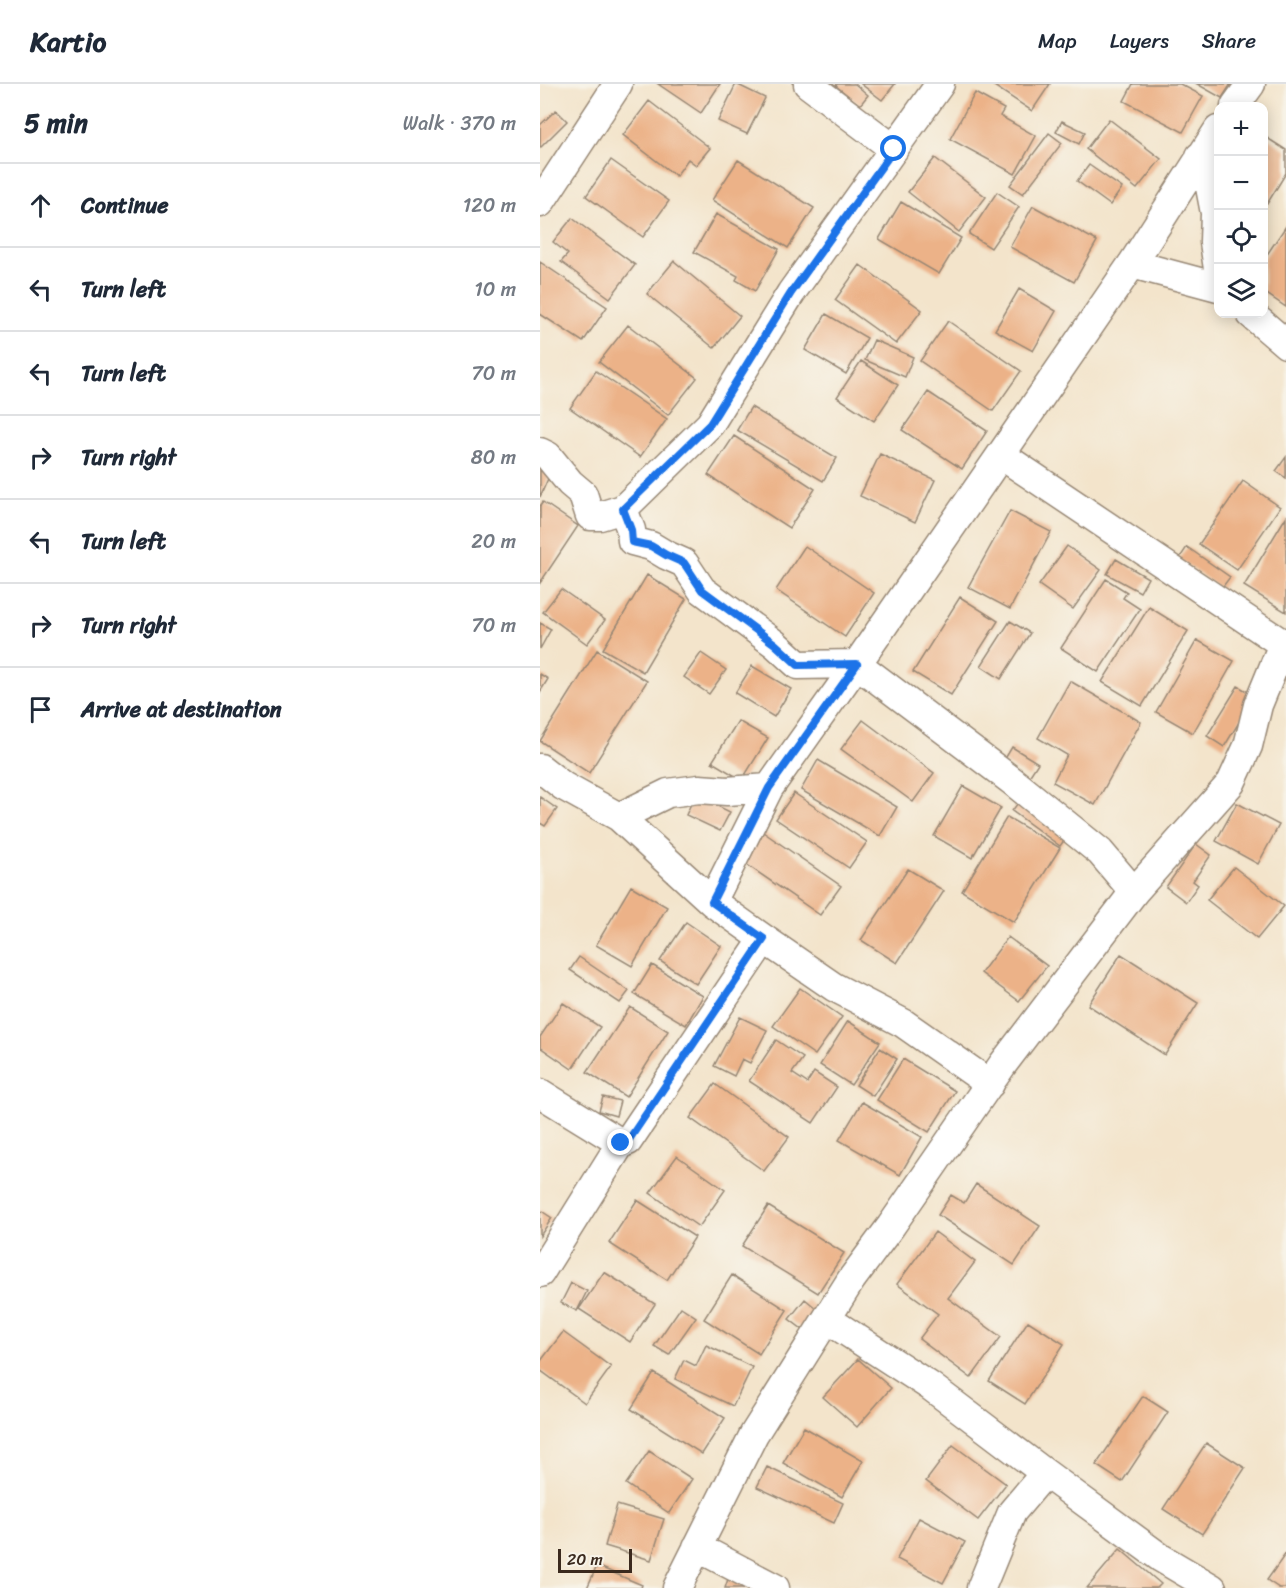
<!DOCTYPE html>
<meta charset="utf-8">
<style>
:root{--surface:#fff;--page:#f2f2f3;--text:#1f2937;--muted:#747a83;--line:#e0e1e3}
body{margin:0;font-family:Sriracha,sans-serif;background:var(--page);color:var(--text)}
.controls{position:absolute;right:18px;top:18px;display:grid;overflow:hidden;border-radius:12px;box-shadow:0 3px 15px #0003}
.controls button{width:54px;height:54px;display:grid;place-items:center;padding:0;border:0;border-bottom:2px solid var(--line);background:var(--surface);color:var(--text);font:30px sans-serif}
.scale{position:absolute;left:18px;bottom:15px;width:74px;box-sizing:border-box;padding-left:6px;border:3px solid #3b2a1e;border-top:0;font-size:16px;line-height:21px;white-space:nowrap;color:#3b2a1e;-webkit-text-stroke:4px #f7f3e8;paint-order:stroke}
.stop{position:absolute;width:18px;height:18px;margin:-14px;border:4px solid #1a73e8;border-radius:50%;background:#fff}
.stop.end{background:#1a73e8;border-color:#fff;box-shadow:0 2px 6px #0008}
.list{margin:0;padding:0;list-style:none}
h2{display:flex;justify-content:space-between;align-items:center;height:78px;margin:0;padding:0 24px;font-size:26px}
h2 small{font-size:20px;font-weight:400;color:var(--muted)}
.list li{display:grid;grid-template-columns:39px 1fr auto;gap:18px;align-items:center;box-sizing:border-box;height:84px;padding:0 24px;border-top:2px solid var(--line)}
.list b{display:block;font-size:22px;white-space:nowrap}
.list em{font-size:20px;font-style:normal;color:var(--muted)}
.icon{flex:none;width:33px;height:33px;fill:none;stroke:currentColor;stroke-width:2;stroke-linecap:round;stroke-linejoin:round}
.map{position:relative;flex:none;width:746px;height:1504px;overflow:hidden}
header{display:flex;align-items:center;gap:36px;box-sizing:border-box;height:84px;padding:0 30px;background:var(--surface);border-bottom:2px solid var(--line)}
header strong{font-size:28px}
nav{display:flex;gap:33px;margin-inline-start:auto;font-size:21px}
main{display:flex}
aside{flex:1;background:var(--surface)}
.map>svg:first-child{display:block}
.building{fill:#ecb288}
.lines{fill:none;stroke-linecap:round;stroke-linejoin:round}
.minor-casing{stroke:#978774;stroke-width:31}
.minor{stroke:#fff;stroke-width:28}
.route{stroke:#1a73e8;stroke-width:8}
</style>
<header>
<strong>Kartio</strong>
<nav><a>Map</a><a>Layers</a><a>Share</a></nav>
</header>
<main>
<aside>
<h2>5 min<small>Walk · 370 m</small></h2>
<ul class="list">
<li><svg class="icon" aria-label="ahead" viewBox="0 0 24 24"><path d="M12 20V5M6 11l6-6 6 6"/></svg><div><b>Continue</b></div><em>120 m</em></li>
<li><svg class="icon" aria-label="left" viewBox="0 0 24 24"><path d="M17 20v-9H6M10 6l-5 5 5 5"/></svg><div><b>Turn left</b></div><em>10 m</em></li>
<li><svg class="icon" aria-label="left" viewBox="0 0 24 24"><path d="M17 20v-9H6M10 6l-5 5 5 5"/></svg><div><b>Turn left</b></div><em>70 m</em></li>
<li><svg class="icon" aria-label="right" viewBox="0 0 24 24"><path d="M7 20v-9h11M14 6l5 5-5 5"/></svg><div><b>Turn right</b></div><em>80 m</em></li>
<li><svg class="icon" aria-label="left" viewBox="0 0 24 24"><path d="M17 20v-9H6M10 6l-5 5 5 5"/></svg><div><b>Turn left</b></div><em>20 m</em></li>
<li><svg class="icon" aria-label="right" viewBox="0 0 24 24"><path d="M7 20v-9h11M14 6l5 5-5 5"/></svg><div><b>Turn right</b></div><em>70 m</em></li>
<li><svg class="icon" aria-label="arrive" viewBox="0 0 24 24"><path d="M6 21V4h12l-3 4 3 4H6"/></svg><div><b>Arrive at destination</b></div></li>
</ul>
</aside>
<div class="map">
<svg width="746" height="1504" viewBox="0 0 746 1504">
<rect width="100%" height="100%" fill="#f7f3e8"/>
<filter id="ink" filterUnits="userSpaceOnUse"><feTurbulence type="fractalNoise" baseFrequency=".0167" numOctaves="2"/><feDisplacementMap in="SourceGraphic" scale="12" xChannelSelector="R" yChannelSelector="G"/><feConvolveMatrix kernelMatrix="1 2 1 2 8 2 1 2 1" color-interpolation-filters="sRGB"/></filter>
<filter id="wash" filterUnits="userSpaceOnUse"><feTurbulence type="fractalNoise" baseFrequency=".008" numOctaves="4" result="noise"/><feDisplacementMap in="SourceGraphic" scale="24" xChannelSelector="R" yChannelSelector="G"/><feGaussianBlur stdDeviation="1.35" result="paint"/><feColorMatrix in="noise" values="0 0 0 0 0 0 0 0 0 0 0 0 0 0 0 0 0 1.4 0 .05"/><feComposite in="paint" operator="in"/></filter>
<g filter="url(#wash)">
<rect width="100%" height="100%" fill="#f3e4cb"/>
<g id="blocks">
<path class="building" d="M118,0H180L161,29Z
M196,0L225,14L207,50L178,37Z
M297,0H315L328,11L320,21L296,2Z
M321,0H355L342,16Z
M451,0H510L492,27Z
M593,0H640L663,12L643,48L584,17Z
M657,0H691L682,14Z
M435,9L464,25L460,32L496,52L475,90L410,55Z
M109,17L170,64L156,81L148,75L136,92L83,51Z
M16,26L27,37L0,64V41Z
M569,35L621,75L597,105L546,65Z
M522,37L545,48L539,60L516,48Z
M509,49L522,59L483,110L470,101Z
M724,52L746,66V89L727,120L724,118Z
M395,74L446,113L419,148L368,108Z
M71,76L129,117L103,153L46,112Z
M198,76L274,124L248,164L172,116Z
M549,81L582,104L570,121L537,97Z
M457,108L479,123L451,164L429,150Z
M361,118L421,154L399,190L339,155Z
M493,122L557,157L534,198L470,163Z
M176,130L239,165L215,207L196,196L198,192L154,168Z
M32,134L95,181L70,214L21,178L28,170L13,158Z
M746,142V223L724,208V175Z
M134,177L200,232L174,264L107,210Z
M0,178L67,223L43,258L0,230Z
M320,181L382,226L356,260L295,216Z
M479,205L516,227L493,267L455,246Z
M286,230L327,254L306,290L265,266Z
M408,237L481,287L453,327L380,277Z
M88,241L157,294L128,331L59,278Z
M334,256L373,273L365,293L325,276Z
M321,277L358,301L334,337L297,313Z
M56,287L127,335L100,373L30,324Z
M388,308L447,347L422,385L362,346Z
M211,323L297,374L283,397L197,346Z
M194,352L275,405L249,444L168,391Z
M340,370L395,396L375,438L320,412Z
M746,373V394L736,387Z
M0,386L10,390L0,413Z
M703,397L740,423L697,486L659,460Z
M3,418L38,442L0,499V422Z
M470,427L511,448L470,525L428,503Z
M746,433V528L704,502Z
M265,462L334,509L305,553L236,506Z
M527,462L561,486L533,525L499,501Z
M647,463L690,493L681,505L639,475Z
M576,475L608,494L600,508L567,490Z
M107,491L146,515L103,588L63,565Z
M566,495L587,508L583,514L600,525L558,588L521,564Z
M21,505L65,536L47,560L3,528Z
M420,513L458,537L411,611L373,588Z
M609,523L648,547L602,622L562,598Z
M470,537L490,549L461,595L441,582Z
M0,539L11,545L0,565Z
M657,556L694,577L653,649L616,628Z
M57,566L107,597L49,689L0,657Z
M161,569L186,586L169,610L144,593Z
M212,582L251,605L234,633L195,609Z
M0,590L8,595L0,608Z
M530,597L601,638L555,721L513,698L527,671L498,654Z
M698,602L715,612L684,663L667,652Z
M323,636L394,689L373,718L301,665Z
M198,637L228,654L202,696L172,678Z
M472,663L498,679L489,693L463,678Z
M278,676L357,723L340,752L261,706Z
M423,702L461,724L432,774L394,752Z
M254,709L327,758L309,784L236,735Z
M155,711L190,728L180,747L146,731Z
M0,713L17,725L5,742L0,739Z
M480,716L528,751L520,762L472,727Z
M697,719L739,741L718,780L676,757Z
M467,733L520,764L474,838L422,807Z
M223,748L301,802L280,831L203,778Z
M656,760L671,771L653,797L658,801L646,818L626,803Z
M694,783L744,822L717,855L667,816Z
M368,785L404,807L357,879L321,856Z
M91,802L127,823L92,882L56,861Z
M146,838L181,862L156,900L120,877Z
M468,853L507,882L479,917L441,889Z
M581,870L658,919L625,971L548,921Z
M39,873L89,907L80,919L30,886Z
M112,881L163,912L146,941L94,910Z
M260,904L302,933L275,971L233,942Z
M23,919L60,943L32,985L0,963V953Z
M90,923L128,947L86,1013L47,988Z
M200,933L227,946L210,979L202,975L194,992L174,982Z
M308,937L340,958L311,1001L280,981Z
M236,956L263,974L252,989L267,999L274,988L297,1003L273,1039L209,997Z
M340,964L357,975L333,1012L316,1001Z
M363,975L415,1007L389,1048L337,1016Z
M175,1000L249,1053L224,1087L150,1034Z
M63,1013L80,1017L76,1032L59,1027Z
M322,1018L382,1053L360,1091L299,1056Z
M137,1072L185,1106L159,1143L110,1109Z
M436,1100L500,1142L474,1181L398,1131L411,1111L424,1119Z
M97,1116L155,1153L127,1196L69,1159Z
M228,1122L304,1169L278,1209L202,1162Z
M0,1126L12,1134L0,1152Z
M395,1148L435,1178L408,1214L461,1253L431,1294L379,1255L398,1230L357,1200Z
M64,1188L115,1220L90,1258L39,1225Z
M192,1191L247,1226L219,1270L164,1235Z
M31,1199L47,1207L37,1227L21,1219Z
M265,1215L282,1229L266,1248L249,1235Z
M141,1223L156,1233L129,1271L114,1262Z
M488,1237L524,1260L485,1320L449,1297Z
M23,1248L71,1283L45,1319L0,1286V1278Z
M166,1261L212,1283L193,1322L135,1295L144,1276L156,1282Z
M318,1275L351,1304L317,1343L283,1313Z
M114,1289L185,1334L162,1370L91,1325Z
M603,1312L628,1328L582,1398L556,1381Z
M264,1343L323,1377L302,1413L243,1379Z
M666,1359L705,1384L662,1450L623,1425Z
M413,1361L466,1400L438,1436L386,1397Z
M109,1367L152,1395L129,1429L86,1400Z
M227,1383L303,1419L294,1439L217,1403Z
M77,1421L124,1435L111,1476L65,1462Z
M379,1434L425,1458L403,1499L357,1475Z
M580,1465L621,1500L617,1504H547Z
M746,1469V1504H739L727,1496Z
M57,1482L102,1501L101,1504H47Z
M188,1495L213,1504H185Z"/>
</g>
</g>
<g filter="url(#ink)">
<use href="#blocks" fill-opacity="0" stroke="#978774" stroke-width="1.5"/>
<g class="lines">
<defs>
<path id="minor" d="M268,0L354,65
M695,22L711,0
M660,72L662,86L670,103L675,129L674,158L678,185
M0,119L78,0
M592,180L678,203
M711,230L746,260
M0,368L8,372L30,399L43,410L50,432H60L83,425L170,340L251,209L400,0
M461,371L743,560
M83,425L91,446L92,457L111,462L126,471L144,479L162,506L235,560L258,581L317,580L471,696L560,768L594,808
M0,684L23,702L79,733L172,818L224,855L294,903L363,939L450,1000
M79,733L128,709L159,705L187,707L229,704
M172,818L229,704L317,580L592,180L678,46
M0,1009L81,1059
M0,1189L81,1059L88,1057L224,855
M287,1235L390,1302L505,1389L621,1474L672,1504
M157,1463L235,1504
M137,1504L214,1350L311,1196L351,1142L463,980L594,808L691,699L708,662L718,621L743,560L746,558
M441,1504L472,1428L505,1389"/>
</defs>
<use href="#minor" class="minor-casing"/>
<use href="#minor" class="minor"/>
</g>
</g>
<g class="lines" filter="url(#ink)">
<path class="route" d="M81,1059L88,1057L224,855L172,818L229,704L317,580L258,581L235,560L162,506L144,479L126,471L111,462L92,458L91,446L83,425L170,340L251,209L354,65"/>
</g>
</svg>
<div class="controls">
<button>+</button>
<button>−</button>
<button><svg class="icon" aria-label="locate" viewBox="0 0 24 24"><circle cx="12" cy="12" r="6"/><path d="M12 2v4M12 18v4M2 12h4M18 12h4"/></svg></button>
<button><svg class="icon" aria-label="layers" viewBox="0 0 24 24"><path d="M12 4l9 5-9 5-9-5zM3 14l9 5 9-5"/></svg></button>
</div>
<div class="scale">20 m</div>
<div class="stop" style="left:354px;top:65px"></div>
<div class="stop end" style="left:81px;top:1059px"></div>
</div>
</main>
